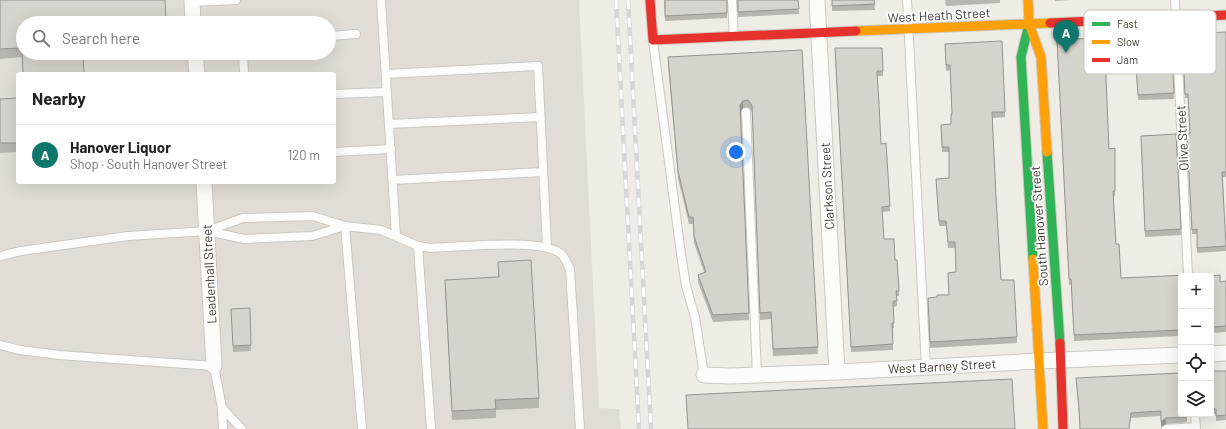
<!DOCTYPE html>
<meta charset="utf-8">
<style>
:root{--surface:#fff;--page:#f6f6f6;--text:#222;--muted:#767676;--line:#e0e0e0;--accent:#0f766e}
body{margin:0;font-family:Barlow,sans-serif;background:var(--page);color:var(--text)}
.controls{position:absolute;right:12px;bottom:12px;display:grid;overflow:hidden;border-radius:4px;box-shadow:0 4px 16px #0002}
.controls button{width:36px;height:36px;display:grid;place-items:center;padding:0;border:0;border-bottom:1px solid var(--line);background:var(--surface);color:var(--text);font:20px sans-serif}
.you{position:absolute;left:736px;top:152px;width:14px;height:14px;margin:-10px;border:3px solid #fff;border-radius:50%;background:#1a73e8;box-shadow:0 0 0 6px #1a73e833}
.badge{display:grid;place-items:center;width:26px;height:26px;border-radius:50%;background:var(--accent);color:#fff;font-size:13px;font-weight:700}
.pin{position:absolute;translate:-50% -33px;filter:drop-shadow(0 1px 2px #0008)}
.pin::after{content:'';position:absolute;top:21px;width:14px;height:12px;background:inherit;clip-path:polygon(0 0,100% 0,50% 100%)}
.list{margin:0;padding:0;list-style:none}
h2{display:flex;justify-content:space-between;align-items:center;height:52px;margin:0;padding:0 16px;font-size:17px}
h2 small{font-size:13px;font-weight:400;color:var(--muted)}
.list li{display:grid;grid-template-columns:26px 1fr auto;gap:12px;align-items:center;box-sizing:border-box;height:60px;padding:0 16px;border-top:1px solid var(--line)}
.list b{display:block;font-size:15px;white-space:nowrap}
.list p{margin:0;font-size:13px;white-space:nowrap;color:var(--muted)}
.list em{font-size:13px;font-style:normal;color:var(--muted)}
.icon{flex:none;width:22px;height:22px;fill:none;stroke:currentColor;stroke-width:2;stroke-linecap:round;stroke-linejoin:round}
.map{position:relative;flex:none;width:1226px;height:429px;overflow:hidden}
.search{position:absolute;background:var(--surface);box-shadow:0 4px 16px #0002;left:16px;top:16px;width:320px;height:44px;display:flex;align-items:center;gap:10px;box-sizing:border-box;padding:0 14px;border-radius:22px;color:var(--muted);font-size:15px}
.panel{position:absolute;background:var(--surface);box-shadow:0 4px 16px #0002;left:16px;top:72px;width:320px;height:112px;border-radius:4px}
.map>svg:first-child{display:block}
.industrial{fill:#e1ddd6;fill-rule:evenodd}
.lines{fill:none;stroke-linecap:round;stroke-linejoin:round}
.lane-casing{stroke:#cac8c1;stroke-width:10}
.street-casing{stroke:#cac8c1;stroke-width:17}
.fast-casing{stroke:#cfcabd;stroke-width:11}
.slow-casing{stroke:#cfcabd;stroke-width:11}
.jam-casing{stroke:#cfcabd;stroke-width:11}
.lane{stroke:#fcfcfb;stroke-width:8}
.street{stroke:#fcfcfb;stroke-width:15}
.fast{stroke:#30b455;stroke-width:9}
.slow{stroke:#ff9f0a;stroke-width:9}
.jam{stroke:#e5322d;stroke-width:9}
.rail-casing{stroke:#d7d7d6;stroke-width:4.5}
.rail{stroke:#fff;stroke-width:3;stroke-dasharray:9;stroke-linecap:butt}
.wall{fill:#b8b5af}
.shaded-wall{fill:#96948f}
.building{fill:#d6d3cc;stroke:#96948f}
.labels{text-anchor:middle;dominant-baseline:central;stroke-width:3.5;stroke-linejoin:round;paint-order:stroke}
.street-label{font-size:13px;fill:#433c32;stroke:#fff}
.key{fill:#fff;stroke:#c7c4c2;stroke-width:1}
.key-label{font-size:11px;fill:#433c32}
</style>
<div class="map">
<svg width="1226" height="429" viewBox="0 0 1226 429">
<rect width="100%" height="100%" fill="#eeece5"/>
<path class="industrial" d="M0,0H579L599,408L619,409L621,429H0ZM23,23H329V53H23ZM18,74H334V182H18Z"/>
<g class="lines">
<defs>
<path id="lane" d="M381,0L396,236
M732,0L734,37
M907,0L926,368
M1175,0L1188,276
M192,2L236,0
M329,36L356,34
M653,41L681,254L686,286L695,317L704,375
M243,53L244,74
M386,74L538,66L547,247
M334,94L387,92
M746,112L757,375
M389,124L540,117
M334,152L391,149
M393,180L543,172
M345,226L362,429
M208,231L244,239L312,236L345,226
M418,246L431,429
M0,256L21,251L128,236L207,231L243,218L313,216L345,226L381,230L418,246L431,248C459,247 540,238 560,253C565,256 567,264 570,269L580,429
M0,345L20,350L59,355L214,366L222,408L223,429
M222,408L242,429
M1195,414L1196,429
M1166,429L1196,427"/>
<path id="street" d="M192,0L193,23
M817,0L837,372
M195,53L197,74
M204,182L214,366
M1211,354L1226,353
M704,375L730,376L837,372L1039,361L1181,355"/>
<path id="fast" d="M1029,24L1021,57L1033,259
M1047,152L1060,343"/>
<path id="slow" d="M1028,0L1029,24L1041,57L1047,152
M856,31L1050,23
M1033,259L1043,429"/>
<path id="jam" d="M650,0L653,40L856,31
M1050,23L1226,15
M1060,343L1063,429"/>
</defs>
<use href="#lane" class="lane-casing"/>
<use href="#street" class="street-casing"/>
<use href="#fast" class="fast-casing"/>
<use href="#slow" class="slow-casing"/>
<use href="#jam" class="jam-casing"/>
<use href="#lane" class="lane"/>
<use href="#street" class="street"/>
<use href="#fast" class="fast"/>
<use href="#slow" class="slow"/>
<use href="#jam" class="jam"/>
<defs>
<path id="rail" d="M616,0L639,429
M628,0L651,429"/>
</defs>
<use href="#rail" class="rail-casing"/>
<use href="#rail" class="rail"/>
</g>
<path class="wall" d="M0,0H165L23,53H87H83L84,74H23L22,57L0,59Z
M664,0H727V18L665,21Z
M737,0H798L799,14L738,17Z
M832,0H874L875,10L832,11Z
M945,0H1000V3L946,6Z
M1055,0H1071L1055,1Z
M1226,32V177H1223L1226,251L1197,253V234H1192L1187,139L1190,134L1188,98H1185L1182,39Z
M1166,33V34H1171L1174,99L1138,100L1135,56L1105,58L1109,149L1115,148V196L1113,197L1116,244H1119L1121,278L1210,274V276L1220,275V282L1226,281V332L1211,333V276H1181V336L1074,341L1071,284L1069,285L1057,40L1134,36V35Z
M945,44L1005,112V117L992,118L996,197L1001,280L1017,337V343L930,348L928,303L937,297L949,295L948,273L956,272L955,248H948L946,226H939L936,185L949,178V152H942L941,131L951,124L952,114L950,70L946,71Z
M802,50L818,354L773,356L771,319L760,320L752,112L748,107L743,108L741,112L749,320L713,322L698,282V275L704,272L694,243L693,224H689L678,178L668,64V57Z
M835,53L883,71V76H877L881,144L890,206V211L882,212L884,239L895,260L899,291V296H897V306L893,307L894,328H893V350L851,352Z
M18,98V152L0,153V99Z
M1141,141L1181,229V235L1145,237Z
M498,262L539,398V408L496,410V418L452,420L445,289V280L498,277Z
M250,308L251,351L233,352L231,309Z
M1211,371H1226V420L1216,421V414H1200H1211Z
M1076,378L1181,414H1190V415H1187V422L1166,424L1161,427V416L1131,418L1079,414Z"/>
<path class="shaded-wall" d="M743,101V108L740,112V105Z
M1166,418V424L1161,427V422Z"/>
<path class="building" d="M0,0H165L166,23H23V53H83L84,74H23L22,48L0,49Z
M665,0H727V13L665,16Z
M738,0H798L799,9L738,12Z
M832,0H874L875,4L832,6Z
M1226,32V172H1222L1226,246L1197,248V229L1192,230L1187,134H1190L1188,94H1185L1182,34Z
M1166,33V34H1171L1174,93L1138,95L1135,51L1105,52L1109,149L1115,148V191H1113L1116,244H1119L1121,278L1210,274V276L1220,275V282L1226,281V326L1211,327V276H1181V330L1074,335L1071,279H1069L1057,40L1134,36V35Z
M1002,41L1005,112H992L996,197L1001,280H1014L1017,337L930,342L928,298L937,297V295H949L948,273L956,272L955,242H948L946,221H939L936,179L949,178V147H942L941,125L951,124V114H952L950,65H946L945,44Z
M835,48H882L883,71H877L879,104L881,144L886,143L890,206L882,207L884,239H894L895,260H897L899,291H896L897,301H893L894,323H892L893,344L851,347Z
M802,50L818,347L773,349L771,312L760,313L752,105L748,100L743,101L740,105L749,313L713,315L698,275L706,272L694,236L693,217H689L678,171L668,57Z
M18,98V143H0V99Z
M1176,134L1181,229L1145,231L1141,136Z
M531,260L539,398L495,400L496,409L452,411L445,280L499,277L498,262Z
M250,308L251,345L233,346L231,309Z
M1211,371H1226V415L1216,416V409H1211Z
M1181,373V414H1187V417L1166,418L1161,422V411L1131,413L1129,429H1080L1079,409L1076,378Z
M1012,379L1015,429H688L686,395Z"/>
<g class="labels">
<g class="street-label">
<text transform="translate(939 15) rotate(-3)">West Heath Street</text>
<text transform="translate(1182 138) rotate(-93)">Olive Street</text>
<text transform="translate(827 186) rotate(-93)">Clarkson Street</text>
<text transform="translate(1039 226) rotate(-94)">South Hanover Street</text>
<text transform="translate(209 274) rotate(-93)">Leadenhall Street</text>
<text transform="translate(942 366) rotate(-3)">West Barney Street</text>
</g>
</g>
<rect x="1084" y="10" width="132" height="64" rx="6" class="key"/>
<rect x="1092" y="22" width="18" height="4" fill="#30b455"/>
<rect x="1092" y="40" width="18" height="4" fill="#ff9f0a"/>
<rect x="1092" y="58" width="18" height="4" fill="#e5322d"/>
<g class="key-label">
<text x="1117" y="28">Fast</text>
<text x="1117" y="46">Slow</text>
<text x="1117" y="64">Jam</text>
</g>
</svg>
<div class="controls">
<button>+</button>
<button>−</button>
<button><svg class="icon" aria-label="locate" viewBox="0 0 24 24"><circle cx="12" cy="12" r="6"/><path d="M12 2v4M12 18v4M2 12h4M18 12h4"/></svg></button>
<button><svg class="icon" aria-label="layers" viewBox="0 0 24 24"><path d="M12 4l9 5-9 5-9-5zM3 14l9 5 9-5"/></svg></button>
</div>
<div class="you"></div>
<div class="pin badge" style="left:1066px;top:53px">A</div>
<div class="search"><svg class="icon" aria-label="search" viewBox="0 0 24 24"><circle cx="10" cy="10" r="6"/><path d="M15 15l6 6"/></svg>Search here</div>
<section class="panel">
<h2>Nearby<small></small></h2>
<ul class="list">
<li><span class="badge">A</span><div><b>Hanover Liquor</b><p>Shop · South Hanover Street</p></div><em>120 m</em></li>
</ul>
</section>
</div>
